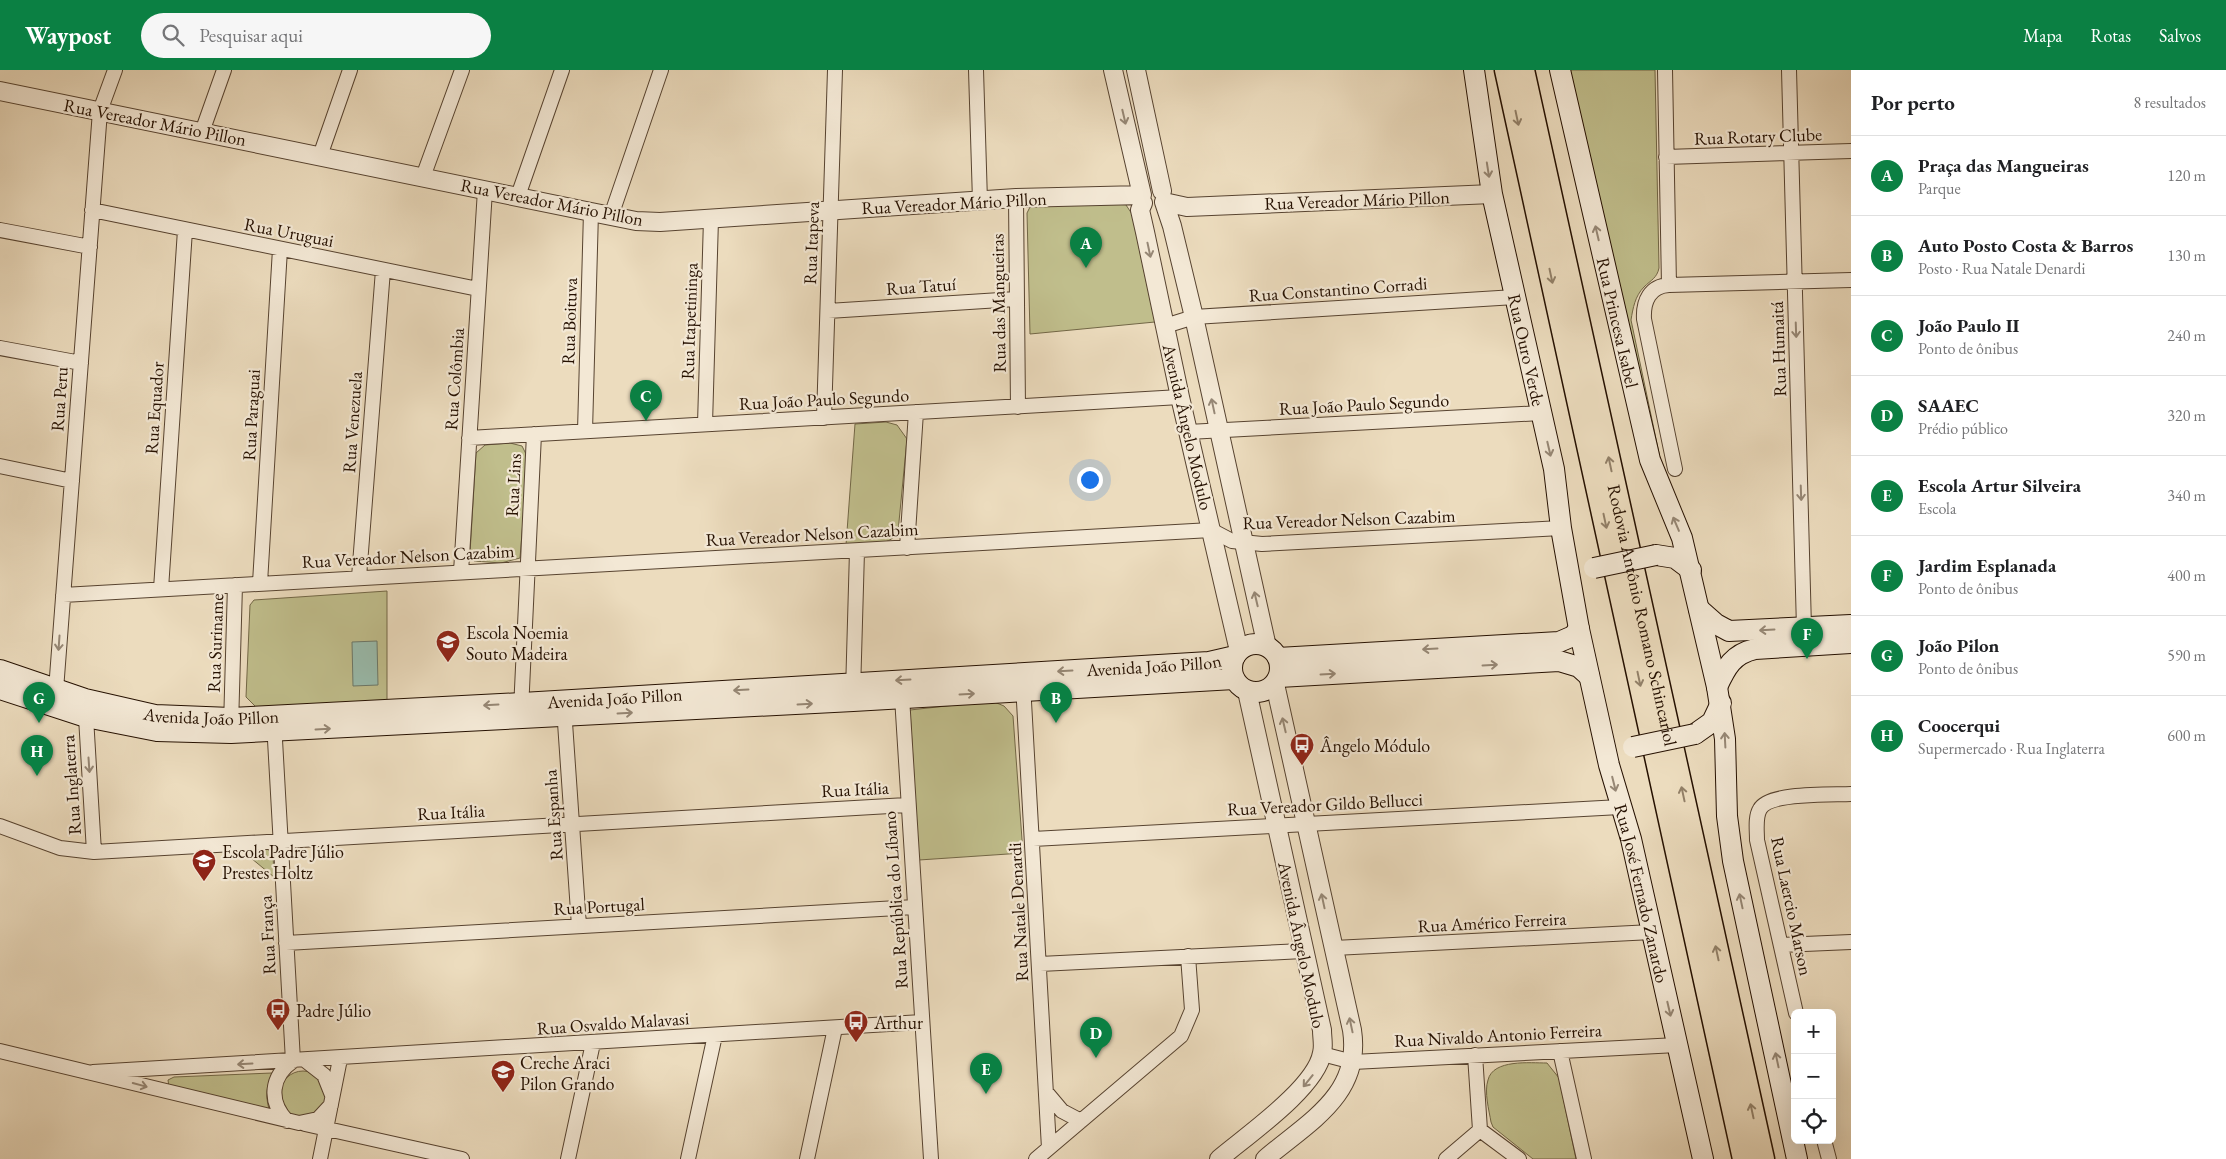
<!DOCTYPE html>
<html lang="pt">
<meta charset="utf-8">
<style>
:root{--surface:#fff;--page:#f6f6f6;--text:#202124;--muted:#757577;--line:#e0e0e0;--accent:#0b8043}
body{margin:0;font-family:"EB Garamond",serif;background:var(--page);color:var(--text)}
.controls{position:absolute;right:15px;bottom:15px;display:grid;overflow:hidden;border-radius:8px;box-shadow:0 5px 20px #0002}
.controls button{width:45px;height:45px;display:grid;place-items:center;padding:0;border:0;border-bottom:1px solid var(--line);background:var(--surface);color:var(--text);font:25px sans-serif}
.you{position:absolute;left:1089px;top:409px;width:18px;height:18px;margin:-12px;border:4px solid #fff;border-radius:50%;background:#1a73e8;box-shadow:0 0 0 8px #1a73e833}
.badge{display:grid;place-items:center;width:32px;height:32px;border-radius:50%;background:var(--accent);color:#fff;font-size:16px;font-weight:700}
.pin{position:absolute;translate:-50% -41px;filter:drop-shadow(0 1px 2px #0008)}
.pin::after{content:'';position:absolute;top:26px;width:18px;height:15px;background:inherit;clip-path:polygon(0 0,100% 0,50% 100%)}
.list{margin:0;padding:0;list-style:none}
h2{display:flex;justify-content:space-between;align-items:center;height:65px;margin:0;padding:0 20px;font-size:21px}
h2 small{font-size:16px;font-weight:400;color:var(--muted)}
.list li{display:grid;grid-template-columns:32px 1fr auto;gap:15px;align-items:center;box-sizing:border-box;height:80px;padding:0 20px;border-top:1px solid var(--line)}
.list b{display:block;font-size:19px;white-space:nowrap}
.list p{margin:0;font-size:16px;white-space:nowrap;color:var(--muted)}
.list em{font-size:16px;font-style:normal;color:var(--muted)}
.icon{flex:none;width:28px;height:28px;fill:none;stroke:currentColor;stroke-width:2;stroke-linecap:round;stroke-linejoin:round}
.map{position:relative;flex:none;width:1851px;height:1089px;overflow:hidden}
header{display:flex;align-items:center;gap:30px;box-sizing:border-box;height:70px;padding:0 25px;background:var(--accent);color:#fff}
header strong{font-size:24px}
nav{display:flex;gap:28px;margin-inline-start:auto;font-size:18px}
.search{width:350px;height:45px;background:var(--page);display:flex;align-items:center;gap:12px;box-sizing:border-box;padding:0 18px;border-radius:28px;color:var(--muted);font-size:19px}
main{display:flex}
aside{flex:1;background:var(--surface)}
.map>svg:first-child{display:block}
.green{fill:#c0be8c;stroke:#726746}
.water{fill:#99bcad;stroke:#6b7768}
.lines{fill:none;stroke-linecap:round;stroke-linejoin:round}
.minor-casing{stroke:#574330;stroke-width:16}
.tertiary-casing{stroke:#574330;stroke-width:20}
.secondary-casing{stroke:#251000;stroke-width:22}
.trunk-casing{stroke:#251000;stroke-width:25}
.minor{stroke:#f3e8d5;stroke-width:14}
.tertiary{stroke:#f3e8d5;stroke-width:18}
.secondary{stroke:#f3e8d5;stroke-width:20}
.trunk{stroke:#ecdcbe;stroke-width:22}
.secondary-bridge-casing{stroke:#251000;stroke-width:22;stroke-linecap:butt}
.secondary-bridge{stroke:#f3e8d5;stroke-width:20}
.oneway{stroke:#968775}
.oneway2{stroke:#928068}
.labels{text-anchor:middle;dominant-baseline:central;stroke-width:4.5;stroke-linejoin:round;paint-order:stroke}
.street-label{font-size:18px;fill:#251000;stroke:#f3e8d5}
.poi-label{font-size:18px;fill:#251000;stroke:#f3e8d5;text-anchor:start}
</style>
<header>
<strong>Waypost</strong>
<div class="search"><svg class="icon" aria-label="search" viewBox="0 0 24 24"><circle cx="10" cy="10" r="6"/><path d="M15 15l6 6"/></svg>Pesquisar aqui</div>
<nav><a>Mapa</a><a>Rotas</a><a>Salvos</a></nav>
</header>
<main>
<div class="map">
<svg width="1851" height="1089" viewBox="0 0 1851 1089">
<rect width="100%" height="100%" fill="#ecdcbe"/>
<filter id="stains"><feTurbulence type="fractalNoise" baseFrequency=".004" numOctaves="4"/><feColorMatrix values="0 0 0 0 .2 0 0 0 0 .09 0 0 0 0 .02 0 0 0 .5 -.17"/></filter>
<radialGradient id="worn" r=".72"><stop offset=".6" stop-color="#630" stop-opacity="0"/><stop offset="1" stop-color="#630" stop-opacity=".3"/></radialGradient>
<path class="green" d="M1567,0H1655L1659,198C1657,208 1651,210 1644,217C1635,226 1633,238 1631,250L1663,402Z
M1124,132L1132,144L1155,252L1030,264L1027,143L1030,137L1035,135Z
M886,352L897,355L907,369L898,462C889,478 863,474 846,475L855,354Z
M510,373L522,376L528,388L520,488L501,493L474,491L470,483L476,383L485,375Z
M387,521V632L257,638L246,627L250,535L254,530Z
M992,631L1004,636L1013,646L1023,783L919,790L910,640Z
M265,777L273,784L274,807L240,779Z
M1547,993L1559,1008L1576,1089H1533L1493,1057L1491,1052C1489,1040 1484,1022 1488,1010C1493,989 1530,993 1547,993Z
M280 1024a23 23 0 1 1 46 0a23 23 0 1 1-46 0Z
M272,1003C267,1016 265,1025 269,1039L169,1017L168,1010L174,1007Z"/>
<path class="water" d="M377,571L378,615L353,616L352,572Z"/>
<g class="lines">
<defs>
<path id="minor" d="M976,0L980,131
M1665,0L1669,215
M1789,0L1804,558
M202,62L224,0
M320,86L350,0
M1666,87L1851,81
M423,107L462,0
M518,126L562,0
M1016,128L1018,337
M92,140L478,219
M611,146L661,0
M0,160L90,177
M828,241L1016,229
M1165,256L1194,247L1515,227
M0,278L81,293
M824,348L835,0
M705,354L711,149
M585,361L591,142
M1188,362L1541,343
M469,368L1180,327
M0,396L72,411
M1675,399L1644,249C1643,231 1650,216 1669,215L1851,210
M907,478L916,342
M461,502L485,120
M359,507L383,200
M260,513L280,179
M161,519L185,160
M63,525L1211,460L1232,471L1262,474L1561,458
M1023,614L1049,1078
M56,620L100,41L115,0
M853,622L857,481
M902,627L931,1089
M564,638L579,856
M521,640L534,364
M86,647L94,782
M274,652L293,991
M231,656L235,515
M0,756L60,778L94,782L907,735
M1033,769L1620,737
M286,873L915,837
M1781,875L1851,872
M1334,878L1652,862
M1040,894L1303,881
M1796,943L1757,770C1757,760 1755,747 1760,739C1769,722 1833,725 1851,724
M0,981L299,1053L318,1049L331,1035
M1560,981L1584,1089
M1322,984L1353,992L1677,975
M306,991L324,1005L332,1025
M93,1002L922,952
M1046,1022L1062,1041L1081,1051
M287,1051C268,1031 271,1006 293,991
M305,1054L462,1089
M1480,1060L1519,1089
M1824,1070L1829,1089
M320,1089L340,989
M568,1089L593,973
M688,1089L715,965
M807,1089L835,958
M1036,1089L1181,966L1192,940L1188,886
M1446,1089L1480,1060L1475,985"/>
<path id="tertiary" d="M1136,0L1162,121
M0,21L591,142L636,151L660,152L1016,128L1142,125L1113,0
M1164,132L1172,156L1194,247L1267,577
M1164,132L1187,137L1492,124
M1143,133L1140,140L1145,162L1180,327L1239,581
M1219,1089C1246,1066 1316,1018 1322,983C1324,976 1322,968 1322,960L1247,621
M1265,1089C1308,1052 1362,1025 1352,960L1275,614"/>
<g id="secondary">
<path id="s1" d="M1474,0L1492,124L1554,399L1561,458L1579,559L1609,695L1631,769L1703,1089"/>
<path id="s2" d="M1560,0L1650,390L1682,468L1717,617L1725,669L1727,746L1733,791L1797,1089"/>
<path d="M1656,485L1675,488L1691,500"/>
<path d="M1699,539L1716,554L1729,561L1851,555"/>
<circle cx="1256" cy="598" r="24"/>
<path d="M1278,588L1559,572L1573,566L1579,559"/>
<path id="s3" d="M0,600L85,629L155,645L231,648L522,633L1209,592L1235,586"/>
<path d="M1279,607L1559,591L1579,597L1589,606"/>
<path d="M1717,617C1726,597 1733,584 1755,579L1851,573"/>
<path d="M0,619L86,647L157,661L231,663L853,631L1234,609"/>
<path d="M1695,664L1712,652L1721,633"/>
</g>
<g id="trunk">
<path d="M1506,0L1744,1089"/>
<path id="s4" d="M1523,0L1763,1089"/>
</g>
</defs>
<use href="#minor" class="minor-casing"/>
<use href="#tertiary" class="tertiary-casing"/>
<use href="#secondary" class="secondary-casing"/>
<use href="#trunk" class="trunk-casing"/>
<use href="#minor" class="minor"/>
<use href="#tertiary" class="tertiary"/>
<use href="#secondary" class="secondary"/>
<use href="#trunk" class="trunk"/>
<defs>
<path id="secondary-bridge" d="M1594,498L1656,485
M1633,677L1695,664"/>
</defs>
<use href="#secondary-bridge" class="secondary-bridge-casing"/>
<use href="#secondary-bridge" class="secondary-bridge"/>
</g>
<defs><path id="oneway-shaft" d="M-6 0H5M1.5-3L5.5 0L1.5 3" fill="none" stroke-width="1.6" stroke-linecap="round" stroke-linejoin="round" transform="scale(1.25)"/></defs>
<g class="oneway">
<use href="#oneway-shaft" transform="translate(1124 47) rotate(77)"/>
<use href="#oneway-shaft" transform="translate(1488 100) rotate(81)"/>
<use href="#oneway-shaft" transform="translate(1597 163) rotate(-103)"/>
<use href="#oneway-shaft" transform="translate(1149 180) rotate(78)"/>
<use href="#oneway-shaft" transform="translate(1796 260) rotate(88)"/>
<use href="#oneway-shaft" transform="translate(1213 336) rotate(-102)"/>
<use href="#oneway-shaft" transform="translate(1549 379) rotate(77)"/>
<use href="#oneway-shaft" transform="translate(1801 423) rotate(88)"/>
<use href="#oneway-shaft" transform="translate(1676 454) rotate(-113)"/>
<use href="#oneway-shaft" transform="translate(1256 529) rotate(-103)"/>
<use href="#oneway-shaft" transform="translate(1767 560) rotate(177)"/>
<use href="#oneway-shaft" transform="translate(59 573) rotate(94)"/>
<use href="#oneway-shaft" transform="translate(1430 579) rotate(177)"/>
<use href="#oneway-shaft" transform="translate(1490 595) rotate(-3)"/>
<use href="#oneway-shaft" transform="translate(1065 601) rotate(177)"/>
<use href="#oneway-shaft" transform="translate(1328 604) rotate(-3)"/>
<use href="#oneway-shaft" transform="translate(903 610) rotate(177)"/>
<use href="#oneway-shaft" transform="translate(741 620) rotate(177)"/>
<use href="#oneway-shaft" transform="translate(967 624) rotate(-3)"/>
<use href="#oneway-shaft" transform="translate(805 634) rotate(-3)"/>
<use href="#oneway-shaft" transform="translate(491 635) rotate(177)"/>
<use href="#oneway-shaft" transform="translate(625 643) rotate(-3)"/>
<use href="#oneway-shaft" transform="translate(1284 655) rotate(-103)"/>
<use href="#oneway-shaft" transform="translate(323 659) rotate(-3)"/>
<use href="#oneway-shaft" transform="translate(1725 670) rotate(-93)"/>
<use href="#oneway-shaft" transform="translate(89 695) rotate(86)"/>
<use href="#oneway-shaft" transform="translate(1614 714) rotate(76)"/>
<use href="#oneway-shaft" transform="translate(1323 831) rotate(-102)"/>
<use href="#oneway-shaft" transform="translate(1741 831) rotate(-102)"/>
<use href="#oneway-shaft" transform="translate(1669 939) rotate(77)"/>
<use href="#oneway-shaft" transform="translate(1351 955) rotate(-102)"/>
<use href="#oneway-shaft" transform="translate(1777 990) rotate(-102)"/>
<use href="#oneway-shaft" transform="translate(245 994) rotate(177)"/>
<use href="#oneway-shaft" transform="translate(1308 1011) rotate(129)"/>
<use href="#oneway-shaft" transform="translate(140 1015) rotate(15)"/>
</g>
<g class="oneway2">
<use href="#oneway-shaft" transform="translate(1517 48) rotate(78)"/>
<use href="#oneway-shaft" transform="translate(1551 206) rotate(78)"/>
<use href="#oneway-shaft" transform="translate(1610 394) rotate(-102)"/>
<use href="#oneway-shaft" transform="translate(1605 451) rotate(78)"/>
<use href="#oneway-shaft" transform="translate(1639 609) rotate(78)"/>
<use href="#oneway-shaft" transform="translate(1683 724) rotate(-102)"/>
<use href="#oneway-shaft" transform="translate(1717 883) rotate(-102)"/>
<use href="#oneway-shaft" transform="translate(1752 1041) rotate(-102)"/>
</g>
<defs>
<symbol id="school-pin" viewBox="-11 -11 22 30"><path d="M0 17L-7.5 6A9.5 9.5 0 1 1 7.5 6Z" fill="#8f2418" stroke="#f3e8d5"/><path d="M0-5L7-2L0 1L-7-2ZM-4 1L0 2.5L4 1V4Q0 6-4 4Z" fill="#fff"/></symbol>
<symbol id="bus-pin" viewBox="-11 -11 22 30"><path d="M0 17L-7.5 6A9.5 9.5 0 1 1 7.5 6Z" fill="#8f2418" stroke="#f3e8d5"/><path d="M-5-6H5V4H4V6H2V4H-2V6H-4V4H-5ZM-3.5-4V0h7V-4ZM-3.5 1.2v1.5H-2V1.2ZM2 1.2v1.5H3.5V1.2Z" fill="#fff"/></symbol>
</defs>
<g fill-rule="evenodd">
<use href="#school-pin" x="434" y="558" width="28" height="38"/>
<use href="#bus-pin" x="1288" y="661" width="28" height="38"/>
<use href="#school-pin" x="190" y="777" width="28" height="38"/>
<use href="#bus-pin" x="264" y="926" width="28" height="38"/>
<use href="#bus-pin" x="842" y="938" width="28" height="38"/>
<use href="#school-pin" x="489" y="988" width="28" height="38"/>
</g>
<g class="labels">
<g class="street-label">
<text transform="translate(155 52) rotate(11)">Rua Vereador Mário Pillon</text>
<text transform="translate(1758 66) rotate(-2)">Rua Rotary Clube</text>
<text transform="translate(1357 130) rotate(-2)">Rua Vereador Mário Pillon</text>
<text transform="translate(552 132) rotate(11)">Rua Vereador Mário Pillon</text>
<text transform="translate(954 133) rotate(-3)">Rua Vereador Mário Pillon</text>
<text transform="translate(289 162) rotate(11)">Rua Uruguai</text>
<text transform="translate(811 173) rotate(-88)">Rua Itapeva</text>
<text transform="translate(921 216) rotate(-4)">Rua Tatuí</text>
<text transform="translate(1338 219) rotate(-4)">Rua Constantino Corradi</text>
<text transform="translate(998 233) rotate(-91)">Rua das Mangueiras</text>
<text transform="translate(569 251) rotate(-88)">Rua Boituva</text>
<text transform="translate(689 251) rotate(-88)">Rua Itapetininga</text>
<text stroke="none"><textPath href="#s2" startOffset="259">Rua Princesa Isabel</textPath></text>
<text stroke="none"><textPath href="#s1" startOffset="285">Rua Ouro Verde</textPath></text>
<text transform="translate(1778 279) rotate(-92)">Rua Humaitá</text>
<text transform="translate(454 309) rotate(-86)">Rua Colômbia</text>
<text transform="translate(59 329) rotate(-86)">Rua Peru</text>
<text transform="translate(824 329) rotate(-3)">Rua João Paulo Segundo</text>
<text transform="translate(1364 334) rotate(-3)">Rua João Paulo Segundo</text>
<text transform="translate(154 338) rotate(-86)">Rua Equador</text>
<text transform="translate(251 345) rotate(-87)">Rua Paraguai</text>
<text transform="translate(352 352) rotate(-86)">Rua Venezuela</text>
<text transform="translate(1188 357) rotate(77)">Avenida Ângelo Modulo</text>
<text transform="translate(513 415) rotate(-87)">Rua Lins</text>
<text transform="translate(1349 449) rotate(-2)">Rua Vereador Nelson Cazabim</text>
<text transform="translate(812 464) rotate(-3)">Rua Vereador Nelson Cazabim</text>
<text transform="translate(408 486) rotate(-3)">Rua Vereador Nelson Cazabim</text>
<text stroke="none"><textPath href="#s4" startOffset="558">Rodovia Antônio Romano Schincariol</textPath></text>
<text transform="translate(215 573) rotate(-88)">Rua Suriname</text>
<text stroke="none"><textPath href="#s3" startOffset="1162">Avenida João Pillon</textPath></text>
<text stroke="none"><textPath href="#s3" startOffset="622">Avenida João Pillon</textPath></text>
<text stroke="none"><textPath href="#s3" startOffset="218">Avenida João Pillon</textPath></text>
<text transform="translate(71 715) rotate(-94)">Rua Inglaterra</text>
<text transform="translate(855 719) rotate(-3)">Rua Itália</text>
<text transform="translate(1325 734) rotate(-3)">Rua Vereador Gildo Bellucci</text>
<text transform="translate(451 742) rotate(-3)">Rua Itália</text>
<text transform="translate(553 745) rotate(-94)">Rua Espanha</text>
<text stroke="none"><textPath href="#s1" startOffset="841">Rua José Fernado Zanardo</textPath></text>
<text transform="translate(895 830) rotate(-94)">Rua República do Líbano</text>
<text transform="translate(599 836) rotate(-3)">Rua Portugal</text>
<text transform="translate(1792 836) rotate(78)">Rua Laercio Marson</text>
<text transform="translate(1018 842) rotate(-93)">Rua Natale Denardi</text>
<text transform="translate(1492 852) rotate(-3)">Rua Américo Ferreira</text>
<text transform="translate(267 865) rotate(-93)">Rua França</text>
<text transform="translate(1302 875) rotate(78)">Avenida Ângelo Modulo</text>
<text transform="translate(613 953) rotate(-4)">Rua Osvaldo Malavasi</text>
<text transform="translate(1498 965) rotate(-3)">Rua Nivaldo Antonio Ferreira</text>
</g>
<g class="poi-label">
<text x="466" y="562">Escola Noemia<tspan x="466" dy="21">Souto Madeira</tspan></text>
<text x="1320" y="675">Ângelo Módulo</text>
<text x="222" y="781">Escola Padre Júlio<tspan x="222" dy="21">Prestes Holtz</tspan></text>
<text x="296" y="940">Padre Júlio</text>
<text x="874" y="952">Arthur</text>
<text x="520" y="992">Creche Araci<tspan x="520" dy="21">Pilon Grando</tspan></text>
</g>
</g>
<rect width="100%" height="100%" filter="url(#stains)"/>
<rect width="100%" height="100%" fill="url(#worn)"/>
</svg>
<div class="controls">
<button>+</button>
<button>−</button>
<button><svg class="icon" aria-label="locate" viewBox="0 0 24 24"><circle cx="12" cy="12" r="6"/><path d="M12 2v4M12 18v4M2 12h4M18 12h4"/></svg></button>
</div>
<div class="you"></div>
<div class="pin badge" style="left:1086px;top:198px">A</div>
<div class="pin badge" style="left:1056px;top:653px">B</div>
<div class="pin badge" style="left:646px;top:351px">C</div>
<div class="pin badge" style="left:1096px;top:988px">D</div>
<div class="pin badge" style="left:986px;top:1024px">E</div>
<div class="pin badge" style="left:1807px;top:589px">F</div>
<div class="pin badge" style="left:39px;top:653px">G</div>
<div class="pin badge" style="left:37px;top:706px">H</div>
</div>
<aside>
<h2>Por perto<small>8 resultados</small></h2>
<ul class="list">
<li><span class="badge">A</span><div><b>Praça das Mangueiras</b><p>Parque</p></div><em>120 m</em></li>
<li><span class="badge">B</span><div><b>Auto Posto Costa &amp; Barros</b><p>Posto · Rua Natale Denardi</p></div><em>130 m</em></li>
<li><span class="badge">C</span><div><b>João Paulo II</b><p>Ponto de ônibus</p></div><em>240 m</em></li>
<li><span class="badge">D</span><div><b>SAAEC</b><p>Prédio público</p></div><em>320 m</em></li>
<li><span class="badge">E</span><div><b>Escola Artur Silveira</b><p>Escola</p></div><em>340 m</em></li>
<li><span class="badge">F</span><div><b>Jardim Esplanada</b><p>Ponto de ônibus</p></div><em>400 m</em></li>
<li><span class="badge">G</span><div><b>João Pilon</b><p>Ponto de ônibus</p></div><em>590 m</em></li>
<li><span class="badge">H</span><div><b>Coocerqui</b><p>Supermercado · Rua Inglaterra</p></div><em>600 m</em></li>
</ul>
</aside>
</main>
